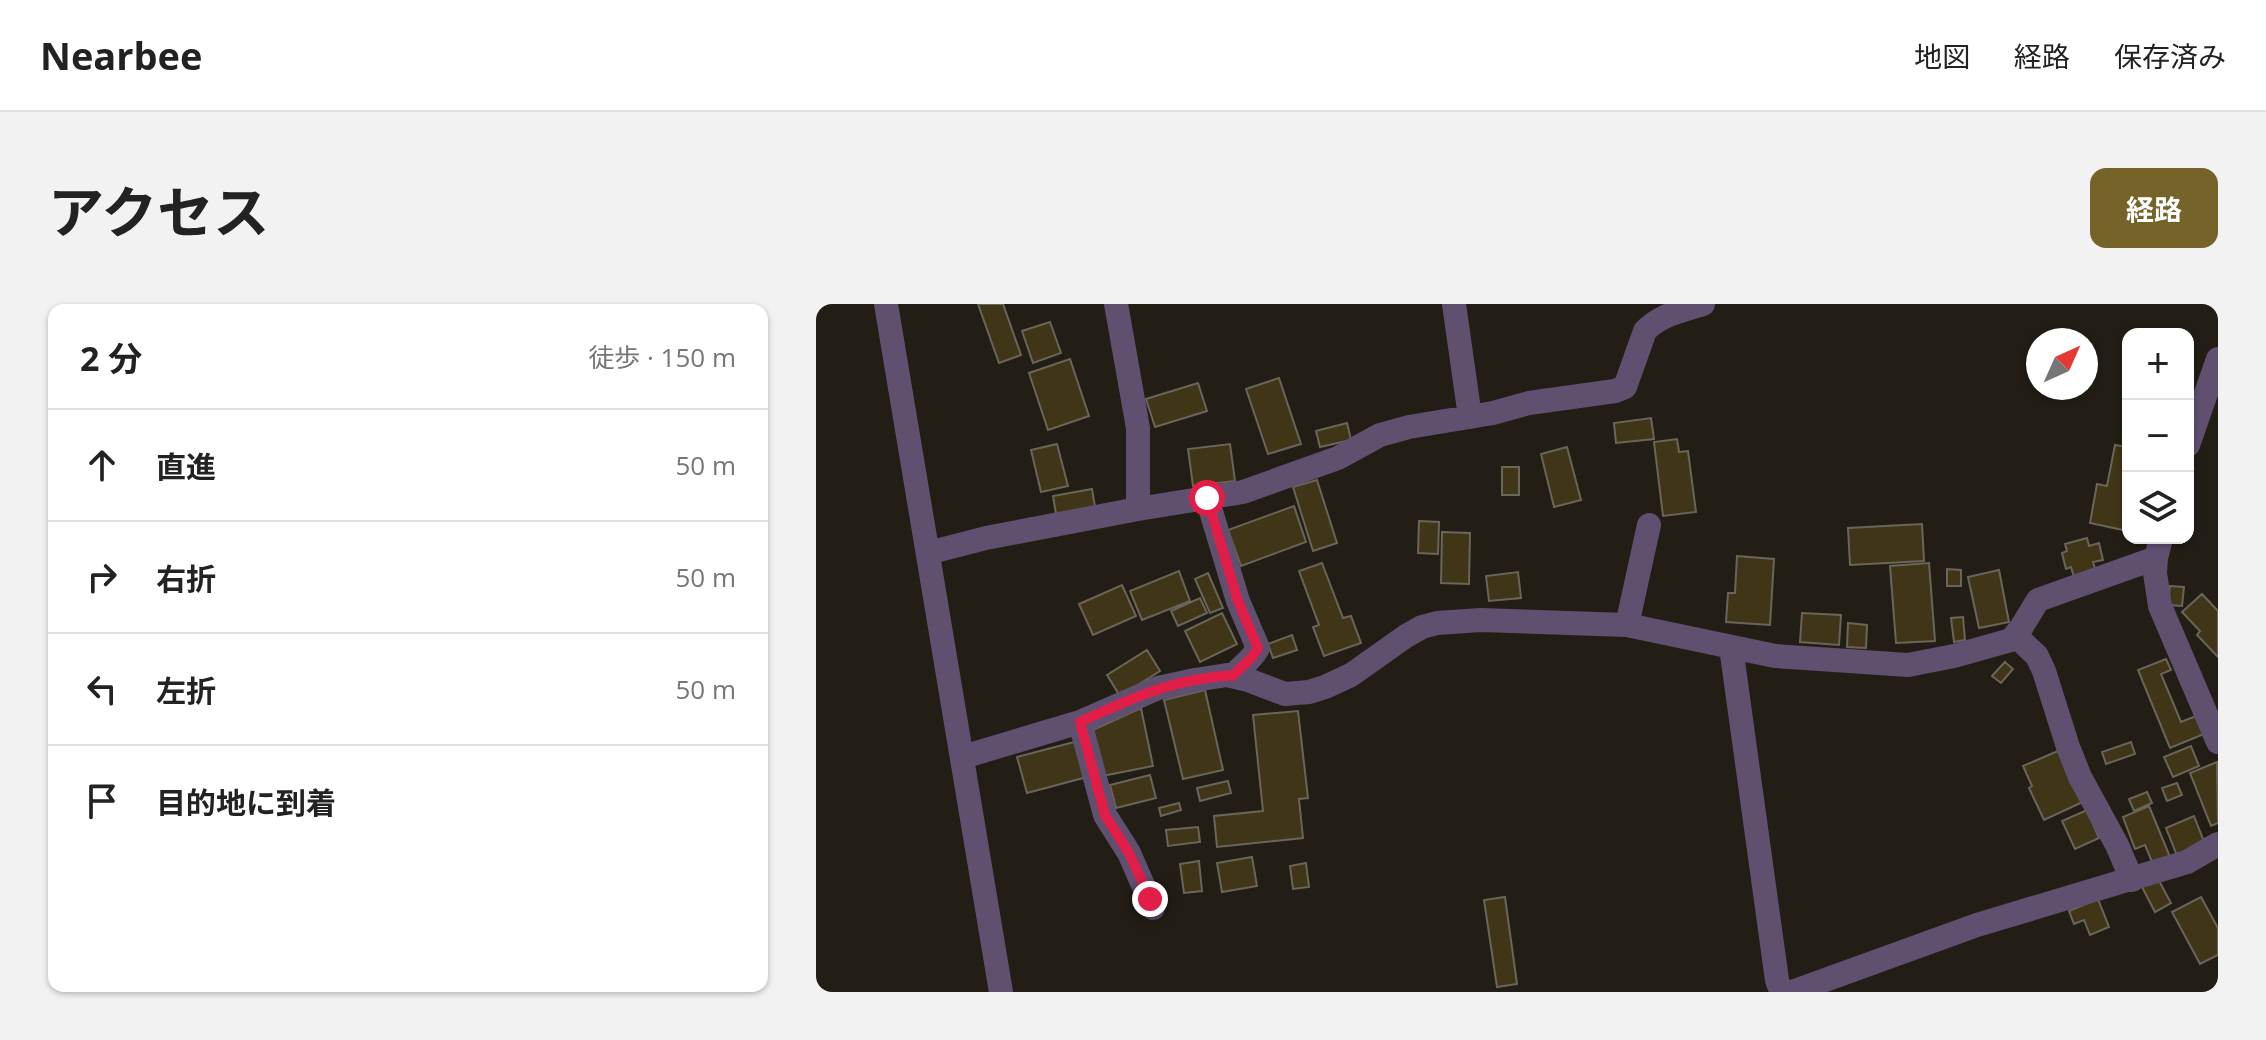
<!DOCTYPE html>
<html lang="ja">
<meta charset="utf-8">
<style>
:root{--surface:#fff;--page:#f2f2f2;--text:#222;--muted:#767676;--line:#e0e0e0;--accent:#76632a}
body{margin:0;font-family:"Open Sans","Noto Sans JP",sans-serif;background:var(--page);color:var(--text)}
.controls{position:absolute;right:24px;top:24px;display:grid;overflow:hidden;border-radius:16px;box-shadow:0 2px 6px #0004}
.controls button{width:72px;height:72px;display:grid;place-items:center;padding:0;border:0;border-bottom:2px solid var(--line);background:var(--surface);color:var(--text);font:40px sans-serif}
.compass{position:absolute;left:1210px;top:24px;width:72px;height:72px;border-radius:50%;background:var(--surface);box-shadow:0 2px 6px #0004;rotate:45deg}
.stop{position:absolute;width:24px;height:24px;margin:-18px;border:6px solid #e11d48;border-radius:50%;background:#fff}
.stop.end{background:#e11d48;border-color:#fff;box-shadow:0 2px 8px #0008}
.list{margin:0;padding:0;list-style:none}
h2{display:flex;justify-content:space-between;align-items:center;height:104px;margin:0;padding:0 32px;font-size:34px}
h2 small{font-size:26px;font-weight:400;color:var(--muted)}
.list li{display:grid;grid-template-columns:52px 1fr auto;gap:24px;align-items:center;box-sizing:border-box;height:112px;padding:0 32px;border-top:2px solid var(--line)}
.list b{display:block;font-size:30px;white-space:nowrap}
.list em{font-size:26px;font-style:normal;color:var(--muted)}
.icon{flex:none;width:44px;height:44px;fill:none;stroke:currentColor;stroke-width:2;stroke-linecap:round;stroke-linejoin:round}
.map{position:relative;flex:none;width:1402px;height:688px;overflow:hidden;border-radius:16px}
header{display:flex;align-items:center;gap:48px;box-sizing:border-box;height:112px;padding:0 40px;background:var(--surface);border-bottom:2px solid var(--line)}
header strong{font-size:38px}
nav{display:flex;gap:44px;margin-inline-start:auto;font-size:28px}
.intro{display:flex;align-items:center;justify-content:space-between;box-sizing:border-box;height:192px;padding:0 48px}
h1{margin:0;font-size:56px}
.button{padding:20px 36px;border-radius:16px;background:var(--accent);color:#fff;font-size:28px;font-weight:700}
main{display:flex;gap:48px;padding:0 48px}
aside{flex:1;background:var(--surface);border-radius:16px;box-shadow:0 2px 6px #0004}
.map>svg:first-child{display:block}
.building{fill:#403517;stroke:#69655a;stroke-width:2}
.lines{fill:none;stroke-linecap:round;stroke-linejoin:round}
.minor{stroke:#5f5070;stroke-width:24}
.route{stroke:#e11d48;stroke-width:10}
</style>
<header>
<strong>Nearbee</strong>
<nav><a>地図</a><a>経路</a><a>保存済み</a></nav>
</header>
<div class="intro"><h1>アクセス</h1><a class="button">経路</a></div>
<main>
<aside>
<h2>2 分<small>徒歩 · 150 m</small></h2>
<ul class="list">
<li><svg class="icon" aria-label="ahead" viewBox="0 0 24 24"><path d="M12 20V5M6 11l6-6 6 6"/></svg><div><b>直進</b></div><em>50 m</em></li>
<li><svg class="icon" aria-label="right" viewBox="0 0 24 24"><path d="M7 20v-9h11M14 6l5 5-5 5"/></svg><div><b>右折</b></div><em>50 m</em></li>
<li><svg class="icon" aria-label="left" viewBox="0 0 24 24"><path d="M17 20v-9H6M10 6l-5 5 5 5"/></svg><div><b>左折</b></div><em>50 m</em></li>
<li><svg class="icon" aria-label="arrive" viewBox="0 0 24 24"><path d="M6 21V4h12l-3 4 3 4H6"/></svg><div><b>目的地に到着</b></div></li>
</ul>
</aside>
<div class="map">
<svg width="1402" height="688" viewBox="0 0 1402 688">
<rect width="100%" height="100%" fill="#221e15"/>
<path class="building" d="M162,0H187L205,51L183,59Z
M234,18L245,49L217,59L206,27Z
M254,55L273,112L232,126L213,69Z
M463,74L485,140L452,150L430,85Z
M382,79L391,107L339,123L330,95Z
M835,114L838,135L800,139L798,119Z
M531,119L535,136L504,143L500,127Z
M861,135L863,148L872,147L880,208L847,212L838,138Z
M241,140L252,182L225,188L215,146Z
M414,140L419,177L377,182L372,145Z
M1299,141L1312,143V222H1308L1307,226L1274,219L1281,180L1291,182Z
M751,143L765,196L738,203L725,150Z
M686,163H703V191H686Z
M501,176L521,239L497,247L477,183Z
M276,185L279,203L240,210L237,192Z
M478,202L490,238L425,262L412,226Z
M603,217L623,218L622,250L602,249Z
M1106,220L1108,257L1034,261L1032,224Z
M626,228L654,229L653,280L625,279Z
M1271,234L1273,242L1283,239L1287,256L1277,258L1280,268L1258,273L1255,263L1250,265L1246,249L1251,247L1249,240Z
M921,252L958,255L954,321L910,318L912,289H919Z
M506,259L527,314L535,312L545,339L508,352L497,323L503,321L483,267Z
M1113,259L1119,337L1080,339L1074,262Z
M1131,265L1145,266V282H1131Z
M1183,266L1193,318L1163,324L1152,273Z
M363,267L374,297L326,316L314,287Z
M702,268L705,294L673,297L670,272Z
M392,269L407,304L394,309L379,275Z
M306,281L320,312L277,331L263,300Z
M1354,282L1368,283L1366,302L1352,301Z
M1386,290L1402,307V353L1381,331L1384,327L1366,308Z
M384,294L391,309L362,322L355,307Z
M406,309L421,340L384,358L369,327Z
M986,309L1025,311L1023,341L984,338Z
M1147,313L1149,336L1138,338L1135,314Z
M1032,319L1051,321L1050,344L1031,343Z
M476,331L481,346L457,354L452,340Z
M331,346L344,367L304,392L291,371Z
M1350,355L1355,366L1345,370L1365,418L1380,412L1388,430L1354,444L1322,366Z
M1189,358L1197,365L1185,379L1176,372Z
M389,386L407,466L367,475L348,396Z
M325,404L337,462L286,472L277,426Z
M482,407L492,494L483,495L487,534L401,543L398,512L447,507L437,411Z
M262,437L271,473L211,489L201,453Z
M1315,438L1319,450L1290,460L1286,448Z
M1375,442L1383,462L1357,473L1348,453Z
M1242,447L1271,496L1228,516L1213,484L1216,482L1207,462Z
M1401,458L1402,519L1395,522L1374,469Z
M334,471L340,494L300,504L294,481Z
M412,477L415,489L384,497L381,484Z
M1361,479L1366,491L1351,497L1346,484Z
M1331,488L1336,499L1318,507L1313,495Z
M363,499L365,506L345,512L343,504Z
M1333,502L1354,553L1337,560L1329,541L1319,545L1307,513Z
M1271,506L1283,534L1259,545L1246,517Z
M1378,512L1390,543L1362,554L1350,524Z
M382,523L384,538L352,542L350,526Z
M436,553L441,582L406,588L401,559Z
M383,557L386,587L368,589L364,560Z
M490,559L493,583L477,585L474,562Z
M1341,573L1355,599L1339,608L1325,581Z
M689,593L701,680L681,683L668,596Z
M1385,593L1402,624V651L1384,660L1356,608Z
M1282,595L1293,623L1274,631L1268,616L1258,620L1253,607Z"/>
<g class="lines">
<path class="minor" d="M70,0L185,688
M300,0L322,124V205
M638,0L654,113
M1372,141L1402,55
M391,194L422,297L442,344C436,356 425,362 417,372
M1345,234L1340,254L1339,269L1344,302L1402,438
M112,249L170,234L322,205L427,188L522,154L564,131L593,123L677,109L713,99L799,87L809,83L829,27C844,11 865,7 887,0
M811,321L833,221
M1199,331L1221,352L1228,367L1252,443L1264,473L1301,541L1316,576
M915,343L961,676C963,683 965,687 972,688
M264,418L289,511L313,549L337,604
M147,453L264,418L342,384L379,376L411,371L432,376L469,390L493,388L509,383L535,371L590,332L606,323L621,319L665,316L811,321L959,352L1092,361L1138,352L1195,336L1205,324L1222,296L1340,254
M976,688L1161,621L1371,558L1402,540"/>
</g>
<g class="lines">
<path class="route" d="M334,595L313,549L289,511L264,418C306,399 345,380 391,374C400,373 408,371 417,372C425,362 436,356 442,344L422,297L391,194"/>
</g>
</svg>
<div class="controls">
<button>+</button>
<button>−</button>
<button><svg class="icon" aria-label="layers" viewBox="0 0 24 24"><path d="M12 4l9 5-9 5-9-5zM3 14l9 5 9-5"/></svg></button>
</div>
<svg class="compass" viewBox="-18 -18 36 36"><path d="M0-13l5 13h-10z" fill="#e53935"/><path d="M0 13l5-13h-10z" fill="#767676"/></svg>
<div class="stop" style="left:391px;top:194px"></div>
<div class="stop end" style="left:334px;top:595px"></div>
</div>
</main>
